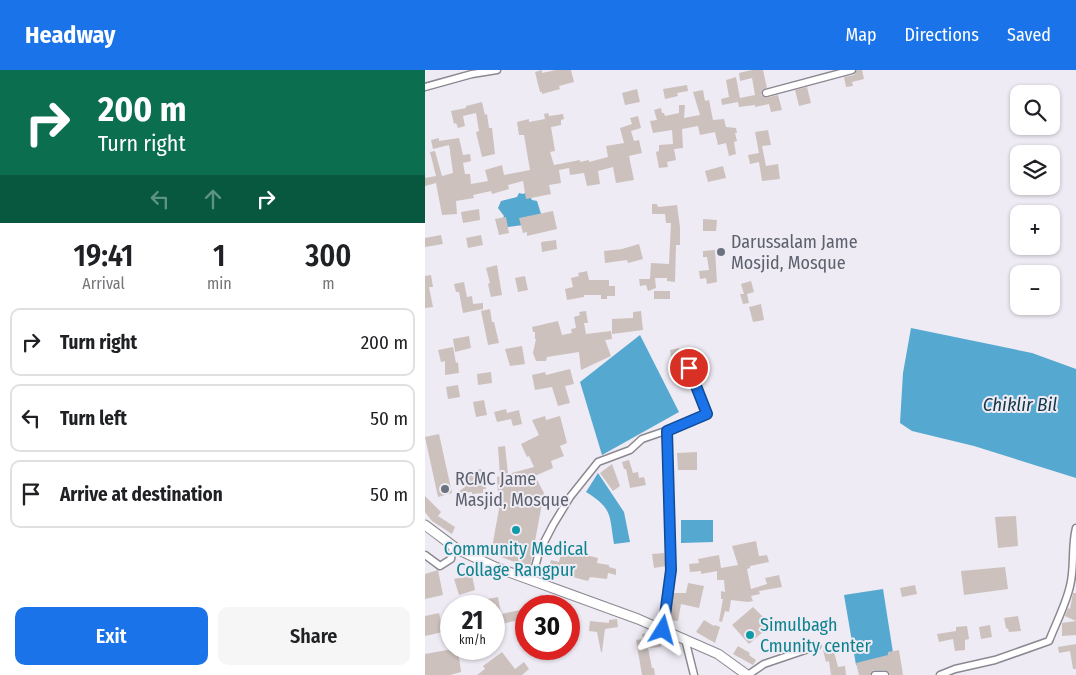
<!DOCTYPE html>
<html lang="en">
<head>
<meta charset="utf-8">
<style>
	body { margin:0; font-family:"Fira Sans Condensed",sans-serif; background:#f6f6f6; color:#202124; height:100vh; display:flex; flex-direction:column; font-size:19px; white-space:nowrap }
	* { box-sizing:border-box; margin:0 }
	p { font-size:16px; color:#757577 }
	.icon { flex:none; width:28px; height:28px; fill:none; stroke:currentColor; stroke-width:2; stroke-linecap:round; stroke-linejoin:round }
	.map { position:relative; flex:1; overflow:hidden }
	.drawer { display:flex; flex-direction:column; background:#fff; width:425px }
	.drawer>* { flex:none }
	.hud { background:#0b6e4f; color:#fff; overflow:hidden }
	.fabs { position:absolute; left:585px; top:15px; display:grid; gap:10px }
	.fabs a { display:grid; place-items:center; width:50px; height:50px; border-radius:10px; background:#fff; box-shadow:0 1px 4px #0004; font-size:25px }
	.speed { position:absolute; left:15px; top:525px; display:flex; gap:10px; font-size:25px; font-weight:700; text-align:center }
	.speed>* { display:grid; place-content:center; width:65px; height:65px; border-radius:50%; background:#fff; box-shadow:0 1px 4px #0004; line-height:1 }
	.speed small { font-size:12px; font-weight:400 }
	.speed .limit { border:8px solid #d22; background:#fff; color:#111 }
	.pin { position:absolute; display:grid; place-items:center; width:42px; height:42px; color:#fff; margin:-21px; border:2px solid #fff; border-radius:50%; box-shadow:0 1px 5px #0007 }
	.me { position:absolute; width:55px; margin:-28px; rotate:8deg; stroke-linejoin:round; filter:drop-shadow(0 0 4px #0008) }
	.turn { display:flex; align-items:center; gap:18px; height:105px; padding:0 15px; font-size:22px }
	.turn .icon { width:65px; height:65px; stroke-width:2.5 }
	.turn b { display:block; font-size:35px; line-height:42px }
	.lanes { display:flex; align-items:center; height:48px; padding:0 15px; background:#0003; justify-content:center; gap:25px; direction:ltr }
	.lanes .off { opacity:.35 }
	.eta { display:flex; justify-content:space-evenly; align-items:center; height:85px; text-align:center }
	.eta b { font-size:30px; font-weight:600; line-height:35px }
	.button { display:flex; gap:10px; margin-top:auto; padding:10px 15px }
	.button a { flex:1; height:58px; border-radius:10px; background:#1a73e8; color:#fff; font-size:20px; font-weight:600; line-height:58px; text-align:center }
	.button a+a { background:#f6f6f6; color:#202124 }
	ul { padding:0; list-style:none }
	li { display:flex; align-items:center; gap:15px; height:68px; margin:0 10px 8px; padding:0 5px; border:2px solid #e0e0e0; border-radius:10px }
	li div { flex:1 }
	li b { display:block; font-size:19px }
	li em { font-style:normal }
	header { display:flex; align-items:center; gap:30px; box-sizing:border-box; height:70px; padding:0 25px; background:#1a73e8; color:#fff }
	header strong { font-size:24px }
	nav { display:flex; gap:28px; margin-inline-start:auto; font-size:18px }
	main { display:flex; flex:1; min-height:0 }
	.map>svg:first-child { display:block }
	.water { fill:#55a8cf }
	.building { fill:#ccc1bd }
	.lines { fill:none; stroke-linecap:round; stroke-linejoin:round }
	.street-casing { stroke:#8c8891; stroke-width:9 }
	.secondary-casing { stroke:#8c8891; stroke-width:11 }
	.street { stroke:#fff; stroke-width:6 }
	.secondary { stroke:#fff; stroke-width:9 }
	.route-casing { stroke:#114b97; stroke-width:12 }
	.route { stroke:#1a73e8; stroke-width:9 }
	.worship-dot { fill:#6b7280; stroke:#efebf4; stroke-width:2 }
	.culture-dot { fill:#0f9aa8; stroke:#efebf4; stroke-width:2 }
	.labels { text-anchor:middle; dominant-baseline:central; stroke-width:4; stroke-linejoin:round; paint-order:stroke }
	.worship-label { font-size:18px; fill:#5b616d; stroke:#efebf4; text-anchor:start }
	.culture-label { font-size:18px; fill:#0d838f; stroke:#efebf4 }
	.water-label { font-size:19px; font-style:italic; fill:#133849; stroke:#efebf4 }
</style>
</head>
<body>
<header>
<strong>Headway</strong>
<nav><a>Map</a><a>Directions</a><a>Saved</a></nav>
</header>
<main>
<section class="drawer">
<div class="hud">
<div class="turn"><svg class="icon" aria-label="right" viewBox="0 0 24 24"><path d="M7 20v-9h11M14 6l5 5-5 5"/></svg><div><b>200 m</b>Turn right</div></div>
<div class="lanes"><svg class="icon off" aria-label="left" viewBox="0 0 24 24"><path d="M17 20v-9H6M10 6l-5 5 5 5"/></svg><svg class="icon off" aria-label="ahead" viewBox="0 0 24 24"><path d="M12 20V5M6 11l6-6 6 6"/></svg><svg class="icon" aria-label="right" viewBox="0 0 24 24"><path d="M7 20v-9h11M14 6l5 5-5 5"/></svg></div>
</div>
<div class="eta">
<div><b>19:41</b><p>Arrival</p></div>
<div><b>1</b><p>min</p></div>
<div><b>300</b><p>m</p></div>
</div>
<ul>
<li><svg class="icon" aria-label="right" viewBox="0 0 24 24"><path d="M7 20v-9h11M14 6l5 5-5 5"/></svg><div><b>Turn right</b></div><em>200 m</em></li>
<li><svg class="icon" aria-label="left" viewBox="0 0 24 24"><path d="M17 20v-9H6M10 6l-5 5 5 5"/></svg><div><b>Turn left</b></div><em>50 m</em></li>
<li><svg class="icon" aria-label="arrive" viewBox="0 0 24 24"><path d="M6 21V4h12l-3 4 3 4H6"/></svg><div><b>Arrive at destination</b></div><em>50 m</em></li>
</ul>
<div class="button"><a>Exit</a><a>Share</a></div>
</section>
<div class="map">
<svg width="651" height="605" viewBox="0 0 651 605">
	<rect width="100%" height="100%" fill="#efebf4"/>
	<!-- water -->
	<g class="water">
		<path d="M102,122l5,8 5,1 5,16 -19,8 -16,2 -4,-9 1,-2 -6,-8 3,-7 16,-4 2,-4 4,1z"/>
		<path d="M486,258l121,25 44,16v109l-102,-32 -62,-15 -12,-8 3,-50z"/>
		<path d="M215,265l39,77 -77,43 -22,-73z"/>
		<path d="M173,403l26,39 6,30 -16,2c-5,-30 -1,-35 -28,-52z"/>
		<path d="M256,450h32v22l-32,1z"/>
		<path d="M458,519l11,70 -38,6 -12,-70z"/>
	</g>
	<!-- building -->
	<g class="building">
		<path d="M117,0v3l14,-3h15l3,12 -15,4 1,3 -18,5v-2h-2l-5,-20z"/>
		<path d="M327,0h11l4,18 -5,2 -1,5 4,3 13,-3 4,15 -11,2 -2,-8 -14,3v-2l-16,2 -1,-5 -16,3 -1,-6 8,-2 -3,-17 10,-3 4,21 15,-3 -3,-17 -12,3 -1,-8z"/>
		<path d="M432,0h5l2,9 -12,3 1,4 -7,1 -2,-10 10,-2z"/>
		<path d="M262,15l1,6 -11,2 1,3 -13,3 -2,-10z"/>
		<path d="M382,17l4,16 -12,3 -4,-16z"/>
		<path d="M212,19l3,13 -15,3 -3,-12z"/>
		<path d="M278,20l2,11 4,-1 4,20 11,-1 2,8 10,1 1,5h-2l2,8 -3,1 2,12 -7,2 -3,-13 -8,2 -3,-13 -15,3 -2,-9 -16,3 1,19 -9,1 2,11 -9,2 1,5 -9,1 -3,-16 3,-1v-6l14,-1 -1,-14 -19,3 -3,-12 7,-1 -3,-10 7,-2 1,5h2l1,3 14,-3v-8h6l-1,13 16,-3 -7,-23z"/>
		<path d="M57,32l3,13 2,-1 2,14h3l3,26 -13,3 -6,-25 3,-1 -3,-18 -13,3 2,10 -7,2 -2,-5 -2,1 -3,-13 15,-3v-2z"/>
		<path d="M123,43l1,3 14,-2 1,5 -3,1v5l-10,2 4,24 -5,1 4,13 26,-5v2l9,-2v2l19,-5 -2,-11 18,-3 -4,-15 12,-4 -2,-6 8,-2 3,12 -10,3 3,10 5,-1 3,13 -13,3 5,24 -18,3 -3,-16 -15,4 2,13 -13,2 -3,-13 -14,2 -1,-7 -10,2 2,13 -12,2 2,9 -25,5 -3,-18 -15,4 1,4 -17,5 -1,-3 -18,4 1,3 -18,3 1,13 -15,1 -6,-32 -11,3v-8l11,-2 -6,-24 5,-1 7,25 11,-3 -3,-22 -1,-6 -16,4 -2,-9 8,-2v3l20,-3 4,17 7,-1 1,7 -8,2 2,11h5l1,10 17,-3 -3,-11 17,-5 2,10 26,-5 -6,-35h-5l-2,-13 12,-3v3l16,-3 -1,-5z"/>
		<path d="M343,60l3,15 -9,1 4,20 12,-2 2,15 -18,2 -3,-19 -9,2 -2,-9 11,-2 -4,-21z"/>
		<path d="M298,96l3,12 -18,4 -3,-11z"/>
		<path d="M227,134h5l1,3 19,-2 3,22v18h-4l-1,37 -8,-1v-3h-12l1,10 -8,3 -2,-6 -6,1 -1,-7h11l1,-16 18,1 2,-41h-5l-1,-9h-13z"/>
		<path d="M54,139l1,11 -17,3 -2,-11z"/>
		<path d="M128,141l4,18 -30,7v-4l-4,1 -4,-15z"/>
		<path d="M81,147l3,16 -10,2 -4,-16z"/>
		<path d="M278,149l14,1 -1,11h-13z"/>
		<path d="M16,165l2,9 -18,3v-9z"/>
		<path d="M56,165l2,10 -15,3 -2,-10z"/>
		<path d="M131,170l1,9 -15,3 -1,-10z"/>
		<path d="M214,174l4,15 -15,4 -1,-3 -22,3 -1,-12 18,-2z"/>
		<path d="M290,180l2,32 -10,2 -1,-6 -6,1 -1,-8 10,-1 -2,-13h-4v-6z"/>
		<path d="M72,195l5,30 -11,2 -3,-13 2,-1 -4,-15z"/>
		<path d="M162,201l2,9h20v6h6v10h-8v3h-6v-4h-17v2l-17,3 -2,-11 8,-2 -2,-9 8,-2 -1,-3z"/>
		<path d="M6,205l2,12h-4l4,20 -8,1v-32z"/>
		<path d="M100,206l3,14 -10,2 -3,-14z"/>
		<path d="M326,211l3,11 -7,2 2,9 -6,1 -3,-10h4l-3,-10z"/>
		<path d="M39,212l3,15 5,-1 1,8 10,-1v6l-20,4 -4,-21h-3l-2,-8z"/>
		<rect x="229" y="221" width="16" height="8"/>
		<path d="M336,234l3,16 -11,2 -4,-15z"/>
		<path d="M65,239l2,13h2l5,21 -11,2 -7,-34z"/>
		<path d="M161,241l2,12h-4l2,11 25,-3 1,8 -7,1 6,16 -30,14 -2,-18 -32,5 -1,4h-10l-3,-8 3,-14h-1v-7h-2l-1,-5 26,-6 4,14 10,-2 -1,-4 5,-1 -2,-11 6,-2 -1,-3z"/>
		<path d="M216,241l2,19 -31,4v-15l21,-1v-6z"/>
		<path d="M44,266l2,12 -16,4 -2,-13z"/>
		<path d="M97,276l3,18 -15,2 -5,-17z"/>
		<path d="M28,277l3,16 2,-1 1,11 -14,2v-14l-4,1 -3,-12z"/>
		<path d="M254,278l2,6 18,-5 2,6 -16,4 1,5 -5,1 -2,-10 -8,2 -1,-7z"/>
		<path d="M145,299l4,15 -9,2 5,17 -12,3 -6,-19 -17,3 -3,-15 13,-3 1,3z"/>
		<path d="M66,302l1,11 -14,2 -1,-11z"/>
		<path d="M33,315l2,12 -12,2 -2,-12z"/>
		<path d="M59,330l3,15 -11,2 -3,-15z"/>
		<path d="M81,339l1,4 12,-3 3,14 -9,2 -2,-7 -14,3 -3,-10z"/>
		<path d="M120,346l1,4 14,-4 7,27 -7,3 4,10 -13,5 2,7 -18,8 9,17 -14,75 -39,-15 8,-44 -2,-32 3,-1 -2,-29 7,-1 3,28 26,-7 -5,-11 -2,1 -6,-13 18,-9 -7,-15z"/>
		<path d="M14,364l13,59 -14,4 -13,-60z"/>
		<path d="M272,382v18h-19l-1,-17z"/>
		<path d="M204,390l4,13 5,-1 1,6 5,-1 2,8 -16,3 -4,-19h-2l-2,-7z"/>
		<path d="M187,394l8,22 -7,5 -13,-18z"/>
		<path d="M56,399l5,20h-3v4l-11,1v-2l-17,2 10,-7 -3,-13z"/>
		<path d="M0,426l16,16 -3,4 17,11 -3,7 -20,-13 -7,-9z"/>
		<path d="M591,446l2,30 -20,2 -3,-31z"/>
		<path d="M331,471l3,15 8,-1 2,7 -19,4v2l-3,1 4,20 16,-5 -2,-6 14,-3 3,12 -23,4 1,3 -9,2 2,5 -5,1 -17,-2 -2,12 -4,-1 -3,11 -3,-1 4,-22h-2v-8l4,1 -1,-12h-7v-9l-16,3v-3l-11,1 -1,-8 10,-1 -1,-4 21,-4 2,13 17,-3 -6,-19z"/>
		<path d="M137,479l36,9 -1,5 12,2v2l7,2v6l-8,-2 -1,6 -17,-2 -2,4 -27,-7 -2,3 -12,-4 4,-13 8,2z"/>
		<path d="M239,483l2,13 -12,2 -2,-14z"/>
		<path d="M580,497l3,22 -44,6 -3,-24z"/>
		<path d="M13,500l5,25 -18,4v-25z"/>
		<path d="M47,505l3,15 -16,5 -5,-16z"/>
		<path d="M263,513l16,3 -5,22 -18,-4 -3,17 -9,-1 4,-27h13z"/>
		<path d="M490,515l2,9 -15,3 -2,-9z"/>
		<path d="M648,523h3v28l-11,-5 3,-8 2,1z"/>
		<path d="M73,527l3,17 25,-5v9l-32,8v-20h-31l-1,-2z"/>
		<path d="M328,537l18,18 -22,19 -17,-19z"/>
		<path d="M14,543l4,19 -18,4v-20z"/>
		<path d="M593,546l3,15 -12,1 -1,-3 -2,-1 -2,-10z"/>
		<path d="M192,549l1,8 -13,2 -3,23h-1l-4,-20 -8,-1 1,-10 19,2v-3z"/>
		<path d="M279,550l10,6 1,-1 5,2 -5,16 -19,-11z"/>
		<path d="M651,551v14l-14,1v-13z"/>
		<path d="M565,555l2,12 -11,2 -2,-12z"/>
		<path d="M542,556l2,13 -4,1v10l-10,1 -2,-12 -14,3 -2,-8 19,-3v-4z"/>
		<path d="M229,563l8,3v5h-2l1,6 -13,1 4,20h2l1,7h-13l-6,-35 7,-1 -1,-5z"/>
		<path d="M651,574v25h-3l-3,-18 -11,2 -1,-6z"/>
		<path d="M313,576l12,7 -1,2 7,5 -3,5 -20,-11z"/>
		<path d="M408,578l5,19 7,-1 1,9h-15l-2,-14 -3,1 -3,-12z"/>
		<path d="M28,579h5l3,23 -11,3h-25v-21z"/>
		<path d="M474,580l4,25h-13l-1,-3 -4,-2h-12l-3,5h-11l-3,-12 32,-8v-3z"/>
		<path d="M77,582l13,17 9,-7 5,7 -7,6h-45l8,-6 -2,-3z"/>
	</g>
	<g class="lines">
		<defs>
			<g id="street">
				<path d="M0,17l47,-13 25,-4"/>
				<path d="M341,23l86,-23"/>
				<path d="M0,485l15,11 11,-7 2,-13"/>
				<path d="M107,509l7,-27 14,-27 17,-28 28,-35 32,-12 12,-11 32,-11 34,-15 -19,-45"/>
				<path d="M238,560l8,-60 -5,-139"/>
				<path d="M260,569l9,36"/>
				<path d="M323,605l16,-11 53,-18"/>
				<path d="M450,605h10"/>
				<path d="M515,605l15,-6 40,-9 54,-19c7,-18 17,-37 21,-55 5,-19 1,-39 6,-58"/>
			</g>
			<path id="secondary" d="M0,455l32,24 38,18 143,52 80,35 29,21"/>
		</defs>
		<!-- street casing -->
		<use href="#street" class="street-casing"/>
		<!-- secondary casing -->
		<use href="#secondary" class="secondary-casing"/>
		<!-- street -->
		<use href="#street" class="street"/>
		<!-- secondary -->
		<use href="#secondary" class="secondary"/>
	</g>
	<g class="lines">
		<defs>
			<path id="route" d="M238,560l8,-60 -4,-139 40,-17 -18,-46"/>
		</defs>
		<!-- route casing -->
		<use href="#route" class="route-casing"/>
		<!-- route -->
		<use href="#route" class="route"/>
	</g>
	<!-- markers -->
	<g class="worship-dot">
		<circle cx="296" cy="182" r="5"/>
		<circle cx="20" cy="419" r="5"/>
	</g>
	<g class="culture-dot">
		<circle cx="91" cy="460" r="5"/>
		<circle cx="325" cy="565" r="5"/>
	</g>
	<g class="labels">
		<!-- worship labels -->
		<g class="worship-label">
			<text x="306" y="172">Darussalam Jame<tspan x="306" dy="21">Mosjid, Mosque</tspan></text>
			<text x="30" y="409">RCMC Jame<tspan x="30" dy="21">Masjid, Mosque</tspan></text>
		</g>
		<!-- culture labels -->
		<g class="culture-label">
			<text x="91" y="479">Community Medical<tspan x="91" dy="21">Collage Rangpur</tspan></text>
			<text x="335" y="555" text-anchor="start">Simulbagh<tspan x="335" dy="21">Cmunity center</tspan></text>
		</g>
		<!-- water labels -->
		<g class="water-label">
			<text x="595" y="334">Chiklir Bil</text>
		</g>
	</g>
</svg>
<div class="fabs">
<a><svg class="icon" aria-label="search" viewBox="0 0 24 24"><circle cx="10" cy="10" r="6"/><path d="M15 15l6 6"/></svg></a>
<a><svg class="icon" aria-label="layers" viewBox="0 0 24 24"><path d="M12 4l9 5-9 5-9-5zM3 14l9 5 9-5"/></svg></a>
<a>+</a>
<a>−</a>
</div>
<div class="speed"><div>21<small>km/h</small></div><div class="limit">30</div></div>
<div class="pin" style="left:264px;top:298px;background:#d93025"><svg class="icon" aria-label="arrive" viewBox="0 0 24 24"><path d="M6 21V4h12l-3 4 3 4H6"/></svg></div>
<svg class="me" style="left:238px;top:560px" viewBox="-20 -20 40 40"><path d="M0-17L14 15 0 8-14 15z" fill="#1a73e8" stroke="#fff" stroke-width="4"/></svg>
</div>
</main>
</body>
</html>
